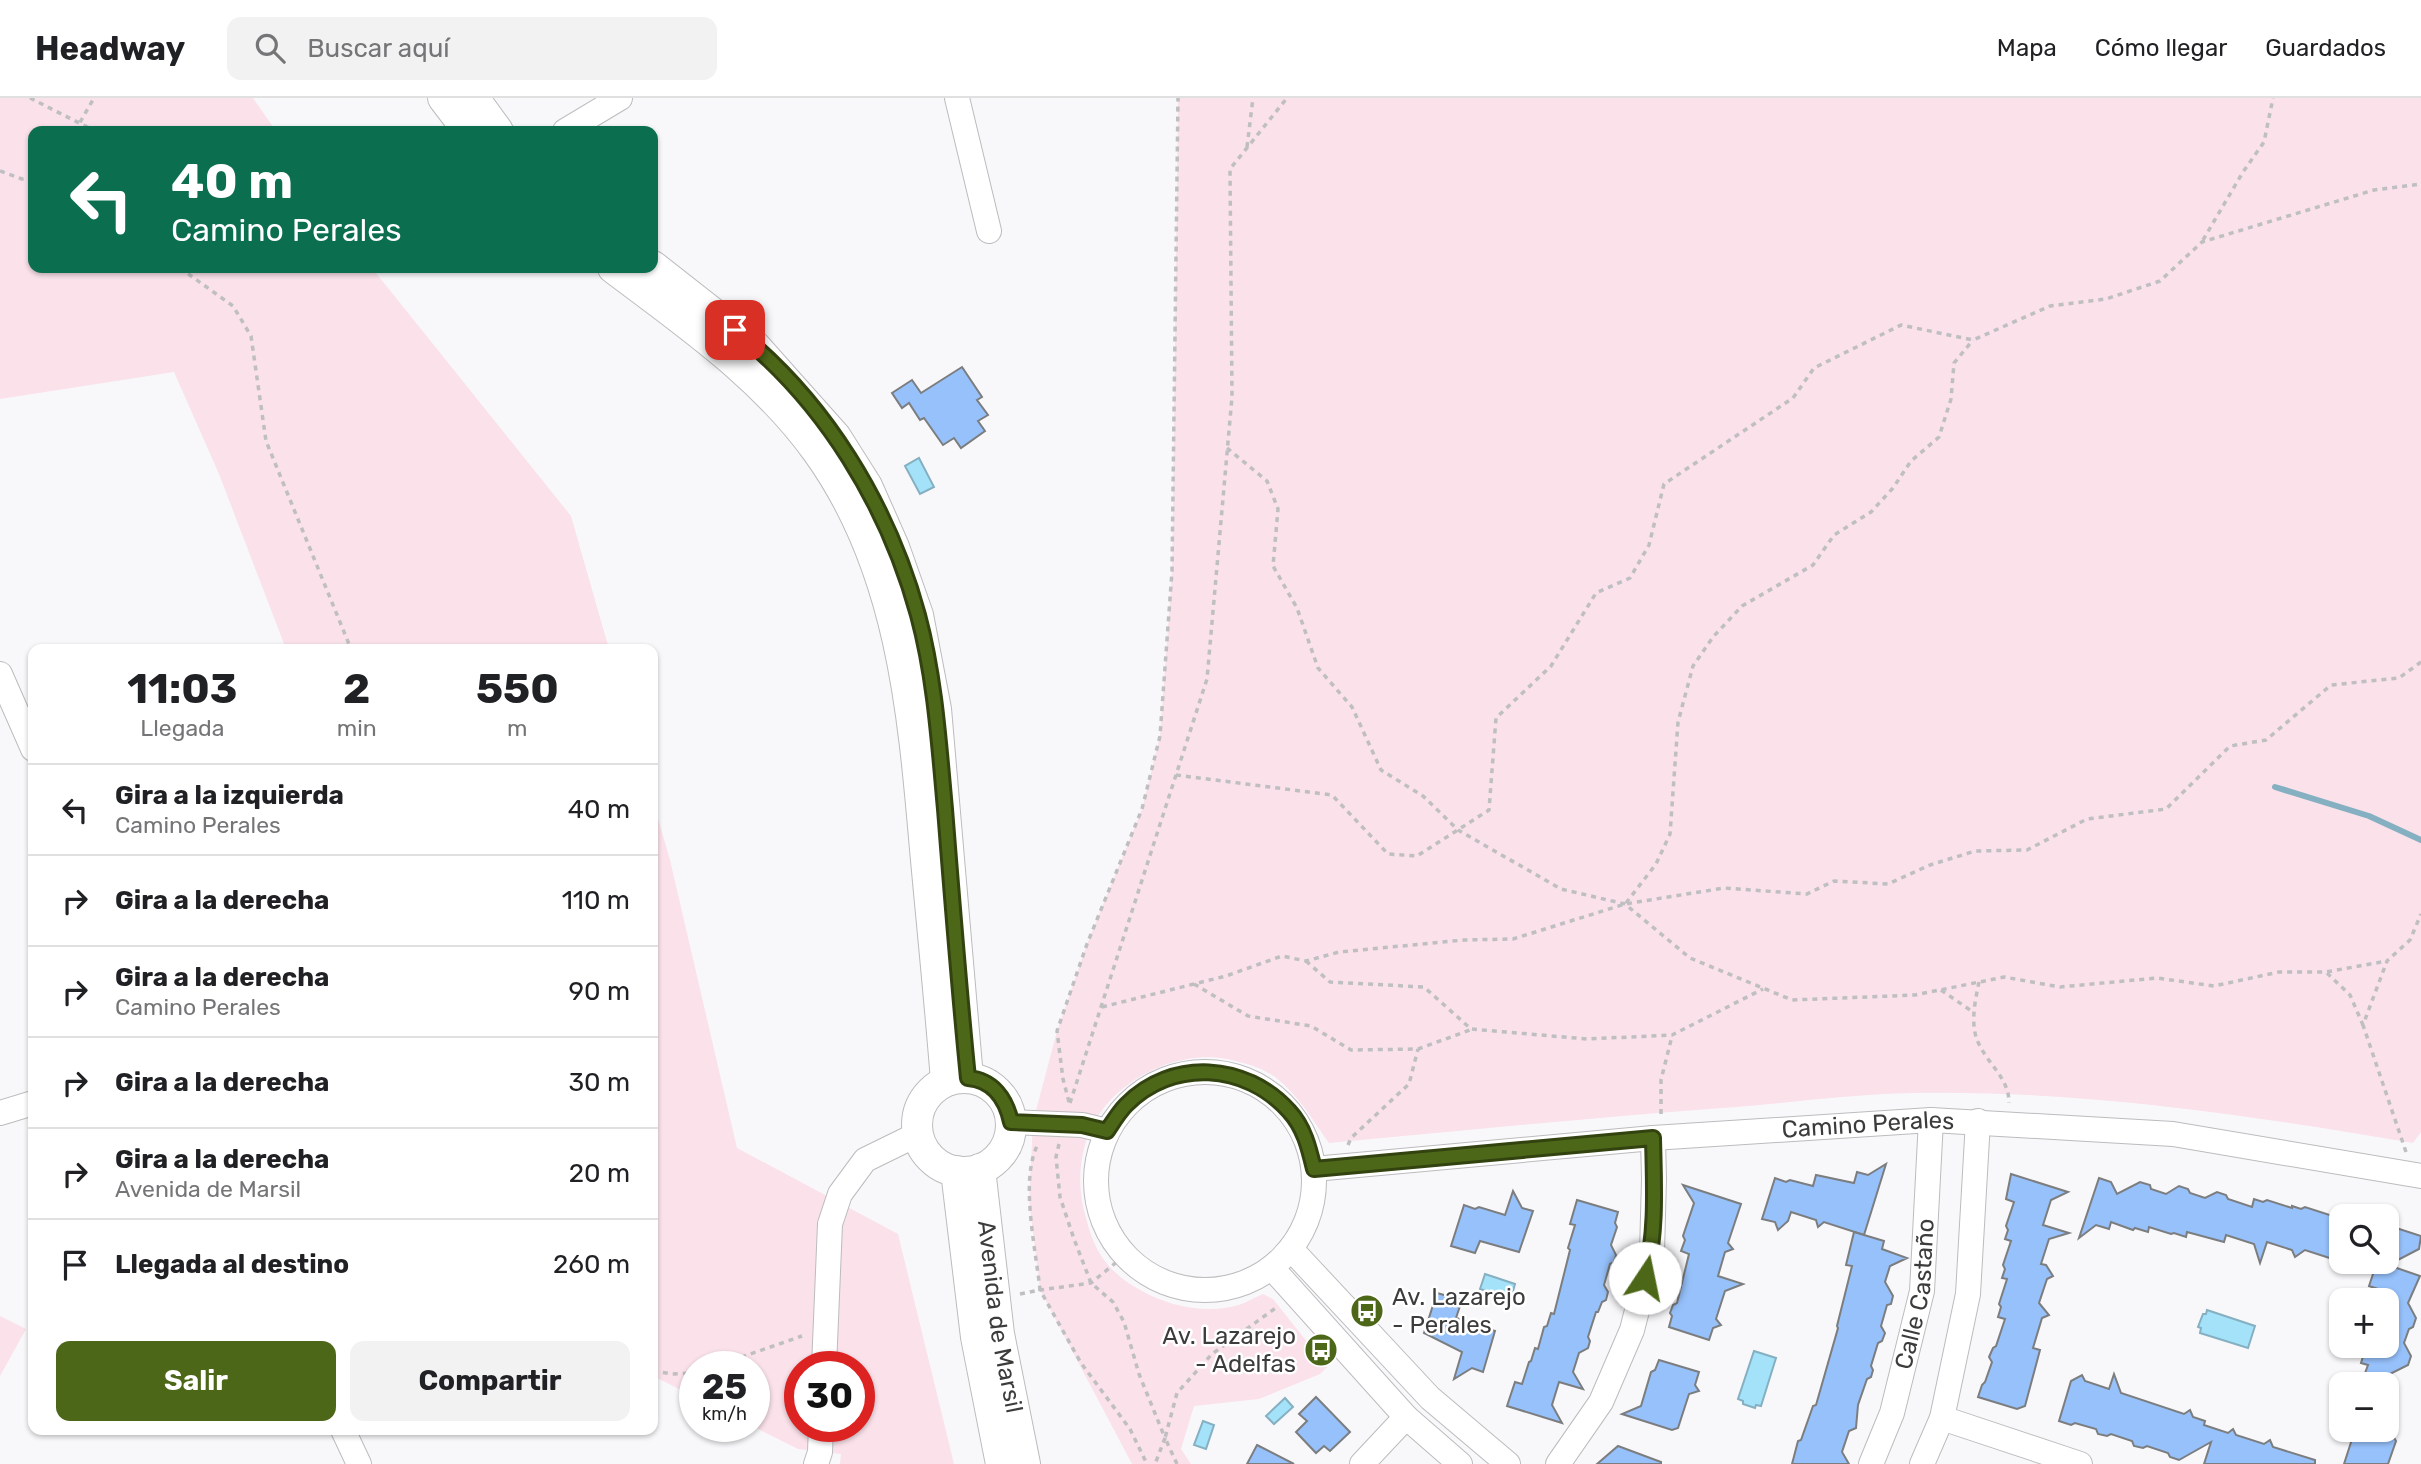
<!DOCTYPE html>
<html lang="es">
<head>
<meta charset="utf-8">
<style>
	body { margin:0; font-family:Rubik,sans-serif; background:#f2f2f2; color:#202124; height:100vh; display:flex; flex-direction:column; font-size:26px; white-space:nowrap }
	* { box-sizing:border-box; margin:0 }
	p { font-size:23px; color:#757577 }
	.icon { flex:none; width:38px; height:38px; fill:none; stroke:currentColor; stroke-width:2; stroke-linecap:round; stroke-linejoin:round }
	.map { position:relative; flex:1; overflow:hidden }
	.panel { position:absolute; left:28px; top:546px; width:630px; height:791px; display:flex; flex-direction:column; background:#fff; border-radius:14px; box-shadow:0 2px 5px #0004 }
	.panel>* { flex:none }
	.top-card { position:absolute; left:28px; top:28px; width:630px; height:147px; border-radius:14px; box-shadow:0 2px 5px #0004; background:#0b6e4f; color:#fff; overflow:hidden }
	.controls { position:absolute; left:2329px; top:1106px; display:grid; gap:14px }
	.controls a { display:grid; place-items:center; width:70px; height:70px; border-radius:14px; background:#fff; box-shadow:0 2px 5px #0004; font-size:35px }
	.speed { position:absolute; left:679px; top:1253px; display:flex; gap:14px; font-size:35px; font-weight:700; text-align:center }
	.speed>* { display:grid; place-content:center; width:91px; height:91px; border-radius:50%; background:#fff; box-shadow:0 2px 5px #0004; line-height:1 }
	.speed small { font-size:18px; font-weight:400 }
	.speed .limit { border:10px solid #d22; background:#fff; color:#111 }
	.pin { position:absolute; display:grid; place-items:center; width:60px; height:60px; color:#fff; margin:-30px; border-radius:14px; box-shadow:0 4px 10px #0006 }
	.me { position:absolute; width:77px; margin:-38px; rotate:11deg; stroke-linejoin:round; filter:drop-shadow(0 0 5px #0008) }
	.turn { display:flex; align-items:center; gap:24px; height:147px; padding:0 28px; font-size:32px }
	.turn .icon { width:91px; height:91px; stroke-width:2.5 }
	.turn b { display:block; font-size:49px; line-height:60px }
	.eta { display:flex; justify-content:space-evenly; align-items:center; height:119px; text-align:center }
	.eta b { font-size:42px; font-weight:700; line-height:49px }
	.action { display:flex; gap:14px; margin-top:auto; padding:14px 28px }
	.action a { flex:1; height:80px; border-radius:14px; background:#4d6719; color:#fff; font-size:28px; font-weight:700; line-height:80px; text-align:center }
	.action a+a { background:#f2f2f2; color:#202124 }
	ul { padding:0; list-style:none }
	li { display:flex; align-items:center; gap:21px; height:91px; padding:0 28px; border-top:2px solid #e0e0e0 }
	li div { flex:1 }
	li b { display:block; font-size:26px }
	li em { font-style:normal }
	header { display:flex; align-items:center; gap:42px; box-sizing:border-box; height:98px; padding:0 35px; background:#fff; border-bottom:2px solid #e0e0e0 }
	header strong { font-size:33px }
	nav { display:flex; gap:38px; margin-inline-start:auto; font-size:24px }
	.search { width:490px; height:63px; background:#f2f2f2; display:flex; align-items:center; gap:18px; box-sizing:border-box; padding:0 24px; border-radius:14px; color:#757577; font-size:26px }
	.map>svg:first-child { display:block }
	.green { fill:#fae1ea; fill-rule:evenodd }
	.water { fill:#a4e2fa; stroke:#85b0c1; stroke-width:2 }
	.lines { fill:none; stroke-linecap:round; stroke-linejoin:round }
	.stream { stroke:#85b0c1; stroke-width:6 }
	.building { fill:#96c1fb; stroke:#7b7d7f; stroke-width:2 }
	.minor-casing { stroke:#bcbcbf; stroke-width:26 }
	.tertiary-casing { stroke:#bcbcbf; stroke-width:32 }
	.path { stroke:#bfbfc1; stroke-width:3.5; stroke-dasharray:5 5; stroke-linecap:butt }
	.minor { stroke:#fff; stroke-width:24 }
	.tertiary { stroke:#fff; stroke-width:30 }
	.route-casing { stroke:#324310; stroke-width:18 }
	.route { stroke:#4d6719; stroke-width:12 }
	.labels { text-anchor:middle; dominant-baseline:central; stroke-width:5; stroke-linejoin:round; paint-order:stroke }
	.street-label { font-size:24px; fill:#3c3c3d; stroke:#fff }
	.poi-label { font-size:24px; fill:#3c3c3d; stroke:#fff; text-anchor:start }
</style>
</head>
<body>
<header>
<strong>Headway</strong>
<div class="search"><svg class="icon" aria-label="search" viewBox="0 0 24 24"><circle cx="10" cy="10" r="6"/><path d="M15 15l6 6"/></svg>Buscar aquí</div>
<nav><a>Mapa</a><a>Cómo llegar</a><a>Guardados</a></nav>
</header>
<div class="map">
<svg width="2421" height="1366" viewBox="0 0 2421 1366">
	<rect width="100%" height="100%" fill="#f8f8fb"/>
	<!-- green -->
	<g class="green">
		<path d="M0,0h253l23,33h-243v137h339l199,248 38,133h-323l-67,-175 -45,-102 -174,27z"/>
		<path d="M1178,0h1243v1034l-8,11c-165,-28 -332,-53 -500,-50 -55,1 -110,8 -164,13 -140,10 -280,24 -420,37 -16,-22 -28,-44 -49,-62 -15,-13 -35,-18 -53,-22 -57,-11 -127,29 -142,86 -7,24 -6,50 1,73 9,36 23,55 56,73 28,16 66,23 97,14 8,-3 17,-8 24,-11l10,5 54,68 -7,7 -61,25 -65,7 -13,43 10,15h-59l-92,-174 -11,-90 4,-78 24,-91 30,-87 55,-135 18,-73 12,-165z"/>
		<path d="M653,703l17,59 67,288 161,86 56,230h-114l1,-10 -43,-5 -46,-23h2v-59h-59v30l-42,-21zM800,1269h59v59h-59z"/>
		<path d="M0,1218l26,13 -26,47z"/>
	</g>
	<!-- water -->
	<g class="water">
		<path d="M919,360l15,29 -14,7 -15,-28z"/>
		<path d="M1485,1176l30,10 -4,15 -31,-10z"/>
		<path d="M2207,1212l48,16 -7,22 -48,-15 1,-5 -3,-1 5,-13h3z"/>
		<path d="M1754,1253l22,7 -15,48 -5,-1 -1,3 -12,-4v-3l-5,-2z"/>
		<path d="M1285,1300l8,9 -19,17 -8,-8z"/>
		<path d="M1203,1323l11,4 -8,24 -12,-4z"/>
	</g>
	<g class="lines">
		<!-- stream -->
		<path class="stream" d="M2275,689l94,29 52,24"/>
	</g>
	<!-- building -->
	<g class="building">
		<path d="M962,269l20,30 -5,3 11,15 -10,6 7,10 -24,17 -7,-10 -11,7 -19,-27 -4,2 -11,-17 -7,5 -10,-15 20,-13 9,13z"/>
		<path d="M1886,1066l-22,71 -40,-13 -6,5 -2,-7 -25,-8 -3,9 -10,9 -3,-8 -13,-3 13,-41 11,4 4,-2 23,6 3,-11 38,8 3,-11 11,3z"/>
		<path d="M2011,1076l57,18 -17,8 -8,25 26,8 -20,6 -8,25 5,1 7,11 -6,3 -8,24 10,12 -7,3 -9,30 7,2 -15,56 -8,3 -39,-12 4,-12 3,-3 7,-20 -3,-5 4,-9 3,-2 9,-27 -7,-2 3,-10 -2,-3 8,-25 -5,-1 3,-9 -2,-4 8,-24 -6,-2 3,-9 -2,-4 8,-24 -8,-3z"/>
		<path d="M2099,1080l12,4 6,12 23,-12 10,3 1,4 15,5 13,-8 9,3 2,4 15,5 12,-6 9,3 2,4 24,8 2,-8 9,3 4,-2 25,8v-2l9,3 4,-2 37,12v43l-37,-12 -10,7 -3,-7 -25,-8 -7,21 -6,-19 -28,-9 -2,7 -37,-10 -1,5 -12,-4 -3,1 -22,-7 -1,5 -13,-4 -2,2 -22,-8 -2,7 -13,-4 -17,13z"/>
		<path d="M1683,1087l58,19 -13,39 5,6 -8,3 -7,24 25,8 -18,7 -9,28 5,6 -8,3 -4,12 -40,-13 3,-11 -2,-3 3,-8 4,-2 12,-49 -8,-3 4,-11 -2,-4 11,-33z"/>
		<path d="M1513,1093l9,17 11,3 -14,41 -39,-11 -5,12 -24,-7 13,-41 11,4 4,-2 26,8z"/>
		<path d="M1577,1102l41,12 -3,11 2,4 -6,18 5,10 -2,7 -4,2 -6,21 4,7 -2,8 -4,2 -4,10h-2l-8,25 2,4 -2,7 -9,5 -6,19 10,17 -24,-7 -7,23 10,18 -55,-17 8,-24 7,2 7,-22 2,-1 4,-13 3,1 6,-22 3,-1 4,-13 3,1 16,-64 -2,-2 7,-23 -5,-1z"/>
		<path d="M2387,1127l34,11 -2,13 -31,16 32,11 -12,27 8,15 -3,9 -4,2 -5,14 7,13 -3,9 -38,19h-9l7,-19 -7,-2 5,-17h21v-54l-18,-6 8,-24 10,3z"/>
		<path d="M1854,1134l30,9 -2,8 25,9 -17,8 -5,16 8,14 -2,8 -4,1 -6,21 4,7 -3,8 -4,2 -7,23 2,4 -2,7 -4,2 -9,26 -2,23 -7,3 -7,21 7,12h-57l6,-23 3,-1 12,-34 3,-1 22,-77 -1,-2 15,-60 -6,-1z"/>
		<path d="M1437,1195l25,7 -6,18 25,7 1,2 13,4 -12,41 -11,-4 -18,11 8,-27 -38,-19z"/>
		<path d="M1659,1262l40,12 -4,13 4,6 -10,3 -11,34 -6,2 -50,-16 19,-8 10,-34 4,-2z"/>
		<path d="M2114,1276l7,19 63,21 6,-4 3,7 12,4 -1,4 24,8 5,-4 3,6 28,9 6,-4 3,7 42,13v4h-111l7,-22 -32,18 -9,-3 -2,-4 -21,-7 -4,2 -9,-2 -2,-5 -21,-7 -4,2 -9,-2 -2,-5 -21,-6 -4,2 -12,-4 12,-40 11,-6 3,6 24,8z"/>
		<path d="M1316,1299l34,35 -20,19 -6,-5 -8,7 -20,-21 11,-11 -8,-7z"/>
		<path d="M2355,1332h35l6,11 -8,23h-44z"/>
		<path d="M1257,1347l37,19h-47z"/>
		<path d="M1618,1348l43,16v2h-64z"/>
	</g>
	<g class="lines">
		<defs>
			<g id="minor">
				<path d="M957,0l32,133"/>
				<path d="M565,33l55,-33"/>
				<path d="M0,576l33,75"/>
				<circle cx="1205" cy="1083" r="109"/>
				<path d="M0,1015l33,-10"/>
				<path d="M1011,1024l71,3 25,6"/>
				<path id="s1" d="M1314,1071l339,-31 278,-18 242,14 248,42"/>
				<path d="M1291,1151l139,149 78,66"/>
				<path d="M1272,1170l134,149 54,47"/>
				<path d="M824,1269l6,-143 10,-30 25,-34 53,-26"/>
				<path d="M1942,1320l138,46"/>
				<path d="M343,1332l16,34"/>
				<path d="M816,1366l4,-12 1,-26"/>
				<path d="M1362,1366l44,-47"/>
				<path d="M1558,1366l43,-62 31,-72 20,-78 2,-73 -1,-41"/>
				<path id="s2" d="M1871,1366l21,-51 30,-122 9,-171"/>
				<path d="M1922,1366l20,-46 26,-124 10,-173"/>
			</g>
			<g id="tertiary">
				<path d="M443,0l25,33"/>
				<path d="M474,0l24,33"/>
				<path d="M653,168l102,80 81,91 31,49 27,61 24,68 18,94 32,369"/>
				<path d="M613,170c74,56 149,107 204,183 84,116 96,260 108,398 7,77 15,155 21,232"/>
				<circle cx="964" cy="1027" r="47"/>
				<path id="s3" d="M980,1071l19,165 26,130"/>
				<path d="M956,1073l20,166 25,127"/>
			</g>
		</defs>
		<!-- minor casing -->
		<use href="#minor" class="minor-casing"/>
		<!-- tertiary casing -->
		<use href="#tertiary" class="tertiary-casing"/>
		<!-- path -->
		<g class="path">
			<path d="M30,0l65,33"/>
			<path d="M75,33l19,-33"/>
			<path d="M1247,49l6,-49"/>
			<path d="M0,73l22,8h11"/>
			<path d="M2203,142l40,-68 21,-30 9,-44"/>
			<path d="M180,170l53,38 18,30 15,105 85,208"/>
			<path d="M1227,350l40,33 11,28 -5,57 24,42 21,60 34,39 29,63 42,26 35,34 103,59 64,15 65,54 102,42 123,-5 89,-18 56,10 97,-9 57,8 65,-14h47l61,-11"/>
			<path d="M1176,677l156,20 56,59 29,2 72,-46 7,-92 55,-52 45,-73 34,-15 19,-33 15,-61 129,-86 21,-30 87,-43 72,15 77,-34 56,-7 54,-18 42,-39 172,-52 47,-6"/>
			<path d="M1626,805l30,-39 14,-30 8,-112 15,-56 20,-29 29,-31 71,-41 21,-30 37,-23 22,-24 18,-27 28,-24 12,-38 3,-36 19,-23"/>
			<path d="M1306,863l24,21 94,5 47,42 116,10 85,-4 91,-46"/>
			<path d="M2327,875l23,22 13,30"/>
			<path d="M1979,884c-4,20 -10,45 1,64 10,20 29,33 29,57"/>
			<path d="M1194,886l54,32 63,10 40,24 67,-1 52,-19"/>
			<path d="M1941,892l32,22"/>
			<path d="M1102,909l124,-31 56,-20 24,5 33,-9 125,-12 49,-1 112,-35 99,-16 83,6 27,-13 54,3 42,-19 45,-14 52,-1 60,-31 79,-10 64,-63 36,-6 65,-55 68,-7 22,-16"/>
			<path d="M994,973l16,17 8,12"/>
			<path d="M1069,1004l-6,-23 -6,-48 30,-87 55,-135 18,-73 12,-165 6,-473"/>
			<path d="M1070,1005l137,-424 25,-282 -2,-228 57,-71"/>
			<path d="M908,1016l12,-28"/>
			<path d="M1661,1016v-34l11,-44"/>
			<path d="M1059,1046l-3,13 4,40 14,42 17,44 22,19 11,20 15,52 26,64 -10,26"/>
			<path d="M1348,1047l3,-7 58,-54 9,-35"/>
			<path d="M2406,1054l-43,-127 24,-64 23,-21 11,-26"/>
			<path d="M915,1060l16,13"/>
			<path d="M1004,1072l12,-17 3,-10"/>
			<path d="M1124,1158l-33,27 -51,7 41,73 49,66 17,35"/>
			<path d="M1020,1196l20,-4c-4,-40 -20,-108 -3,-144"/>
			<path d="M713,1269l89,-31"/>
			<path d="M653,1273l19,3 23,-1"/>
			<path d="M1177,1366l-12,-26 12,-45 35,-39 65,-47"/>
		</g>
		<!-- minor -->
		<use href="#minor" class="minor"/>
		<!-- tertiary -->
		<use href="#tertiary" class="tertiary"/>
	</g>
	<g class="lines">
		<defs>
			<path id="route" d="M735,232c90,71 153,175 183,285 17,63 21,129 27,194 7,89 14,179 23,269 25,2 38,21 43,44l71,3 25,6c6,-9 12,-19 19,-26 46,-47 120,-42 163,6 15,16 20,37 25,58l339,-31c1,47 4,95 -8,140"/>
		</defs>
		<!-- route casing -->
		<use href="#route" class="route-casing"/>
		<!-- route -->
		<use href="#route" class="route"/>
	</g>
	<!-- icons -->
	<defs>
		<symbol id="bus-disc" viewBox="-11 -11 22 22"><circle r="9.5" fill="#4d6719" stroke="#fff"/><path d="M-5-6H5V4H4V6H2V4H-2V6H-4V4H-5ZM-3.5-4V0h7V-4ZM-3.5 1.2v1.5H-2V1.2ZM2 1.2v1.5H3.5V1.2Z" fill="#fff"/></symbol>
	</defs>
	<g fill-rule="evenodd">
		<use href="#bus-disc" x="1348" y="1194" width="38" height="38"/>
		<use href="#bus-disc" x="1302" y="1233" width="38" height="38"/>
	</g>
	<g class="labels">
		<!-- street labels -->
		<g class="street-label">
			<text stroke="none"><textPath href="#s1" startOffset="556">Camino Perales</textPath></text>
			<text stroke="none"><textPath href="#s2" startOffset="177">Calle Castaño</textPath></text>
			<text stroke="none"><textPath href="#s3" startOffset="149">Avenida de Marsil</textPath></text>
		</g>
		<!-- poi labels -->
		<g class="poi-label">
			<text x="1392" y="1199">Av. Lazarejo<tspan x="1392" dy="28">- Perales</tspan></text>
			<text x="1296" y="1238" text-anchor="end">Av. Lazarejo<tspan x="1296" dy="28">- Adelfas</tspan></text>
		</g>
	</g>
</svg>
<div class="controls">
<a><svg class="icon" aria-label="search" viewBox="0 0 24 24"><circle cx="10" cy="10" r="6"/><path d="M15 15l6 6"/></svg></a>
<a>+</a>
<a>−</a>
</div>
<div class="speed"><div>25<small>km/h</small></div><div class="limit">30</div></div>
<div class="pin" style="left:735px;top:232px;background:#d93025"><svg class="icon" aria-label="arrive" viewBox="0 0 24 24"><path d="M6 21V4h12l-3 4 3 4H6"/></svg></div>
<svg class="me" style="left:1645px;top:1180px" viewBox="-20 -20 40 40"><circle r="19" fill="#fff"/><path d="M0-13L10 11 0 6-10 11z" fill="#4d6719"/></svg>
<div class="top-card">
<div class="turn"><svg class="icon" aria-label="left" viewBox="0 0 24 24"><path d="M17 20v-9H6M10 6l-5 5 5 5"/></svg><div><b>40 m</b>Camino Perales</div></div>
</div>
<section class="panel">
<div class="eta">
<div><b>11:03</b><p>Llegada</p></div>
<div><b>2</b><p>min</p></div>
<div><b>550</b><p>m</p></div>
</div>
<ul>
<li><svg class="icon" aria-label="left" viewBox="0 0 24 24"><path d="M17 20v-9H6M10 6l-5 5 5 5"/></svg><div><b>Gira a la izquierda</b><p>Camino Perales</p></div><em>40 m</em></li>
<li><svg class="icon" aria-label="right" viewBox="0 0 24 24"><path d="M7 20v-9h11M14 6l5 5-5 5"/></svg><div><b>Gira a la derecha</b></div><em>110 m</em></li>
<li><svg class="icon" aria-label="right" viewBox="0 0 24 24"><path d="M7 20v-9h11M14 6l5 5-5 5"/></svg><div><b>Gira a la derecha</b><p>Camino Perales</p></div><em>90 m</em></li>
<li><svg class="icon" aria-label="right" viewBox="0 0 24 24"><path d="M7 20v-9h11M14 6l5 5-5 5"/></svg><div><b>Gira a la derecha</b></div><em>30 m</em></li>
<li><svg class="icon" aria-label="right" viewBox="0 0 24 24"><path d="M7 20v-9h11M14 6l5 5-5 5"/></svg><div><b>Gira a la derecha</b><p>Avenida de Marsil</p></div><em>20 m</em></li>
<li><svg class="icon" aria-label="arrive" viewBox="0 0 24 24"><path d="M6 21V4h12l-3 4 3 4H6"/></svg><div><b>Llegada al destino</b></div><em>260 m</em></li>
</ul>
<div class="action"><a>Salir</a><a>Compartir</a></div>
</section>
</div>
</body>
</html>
